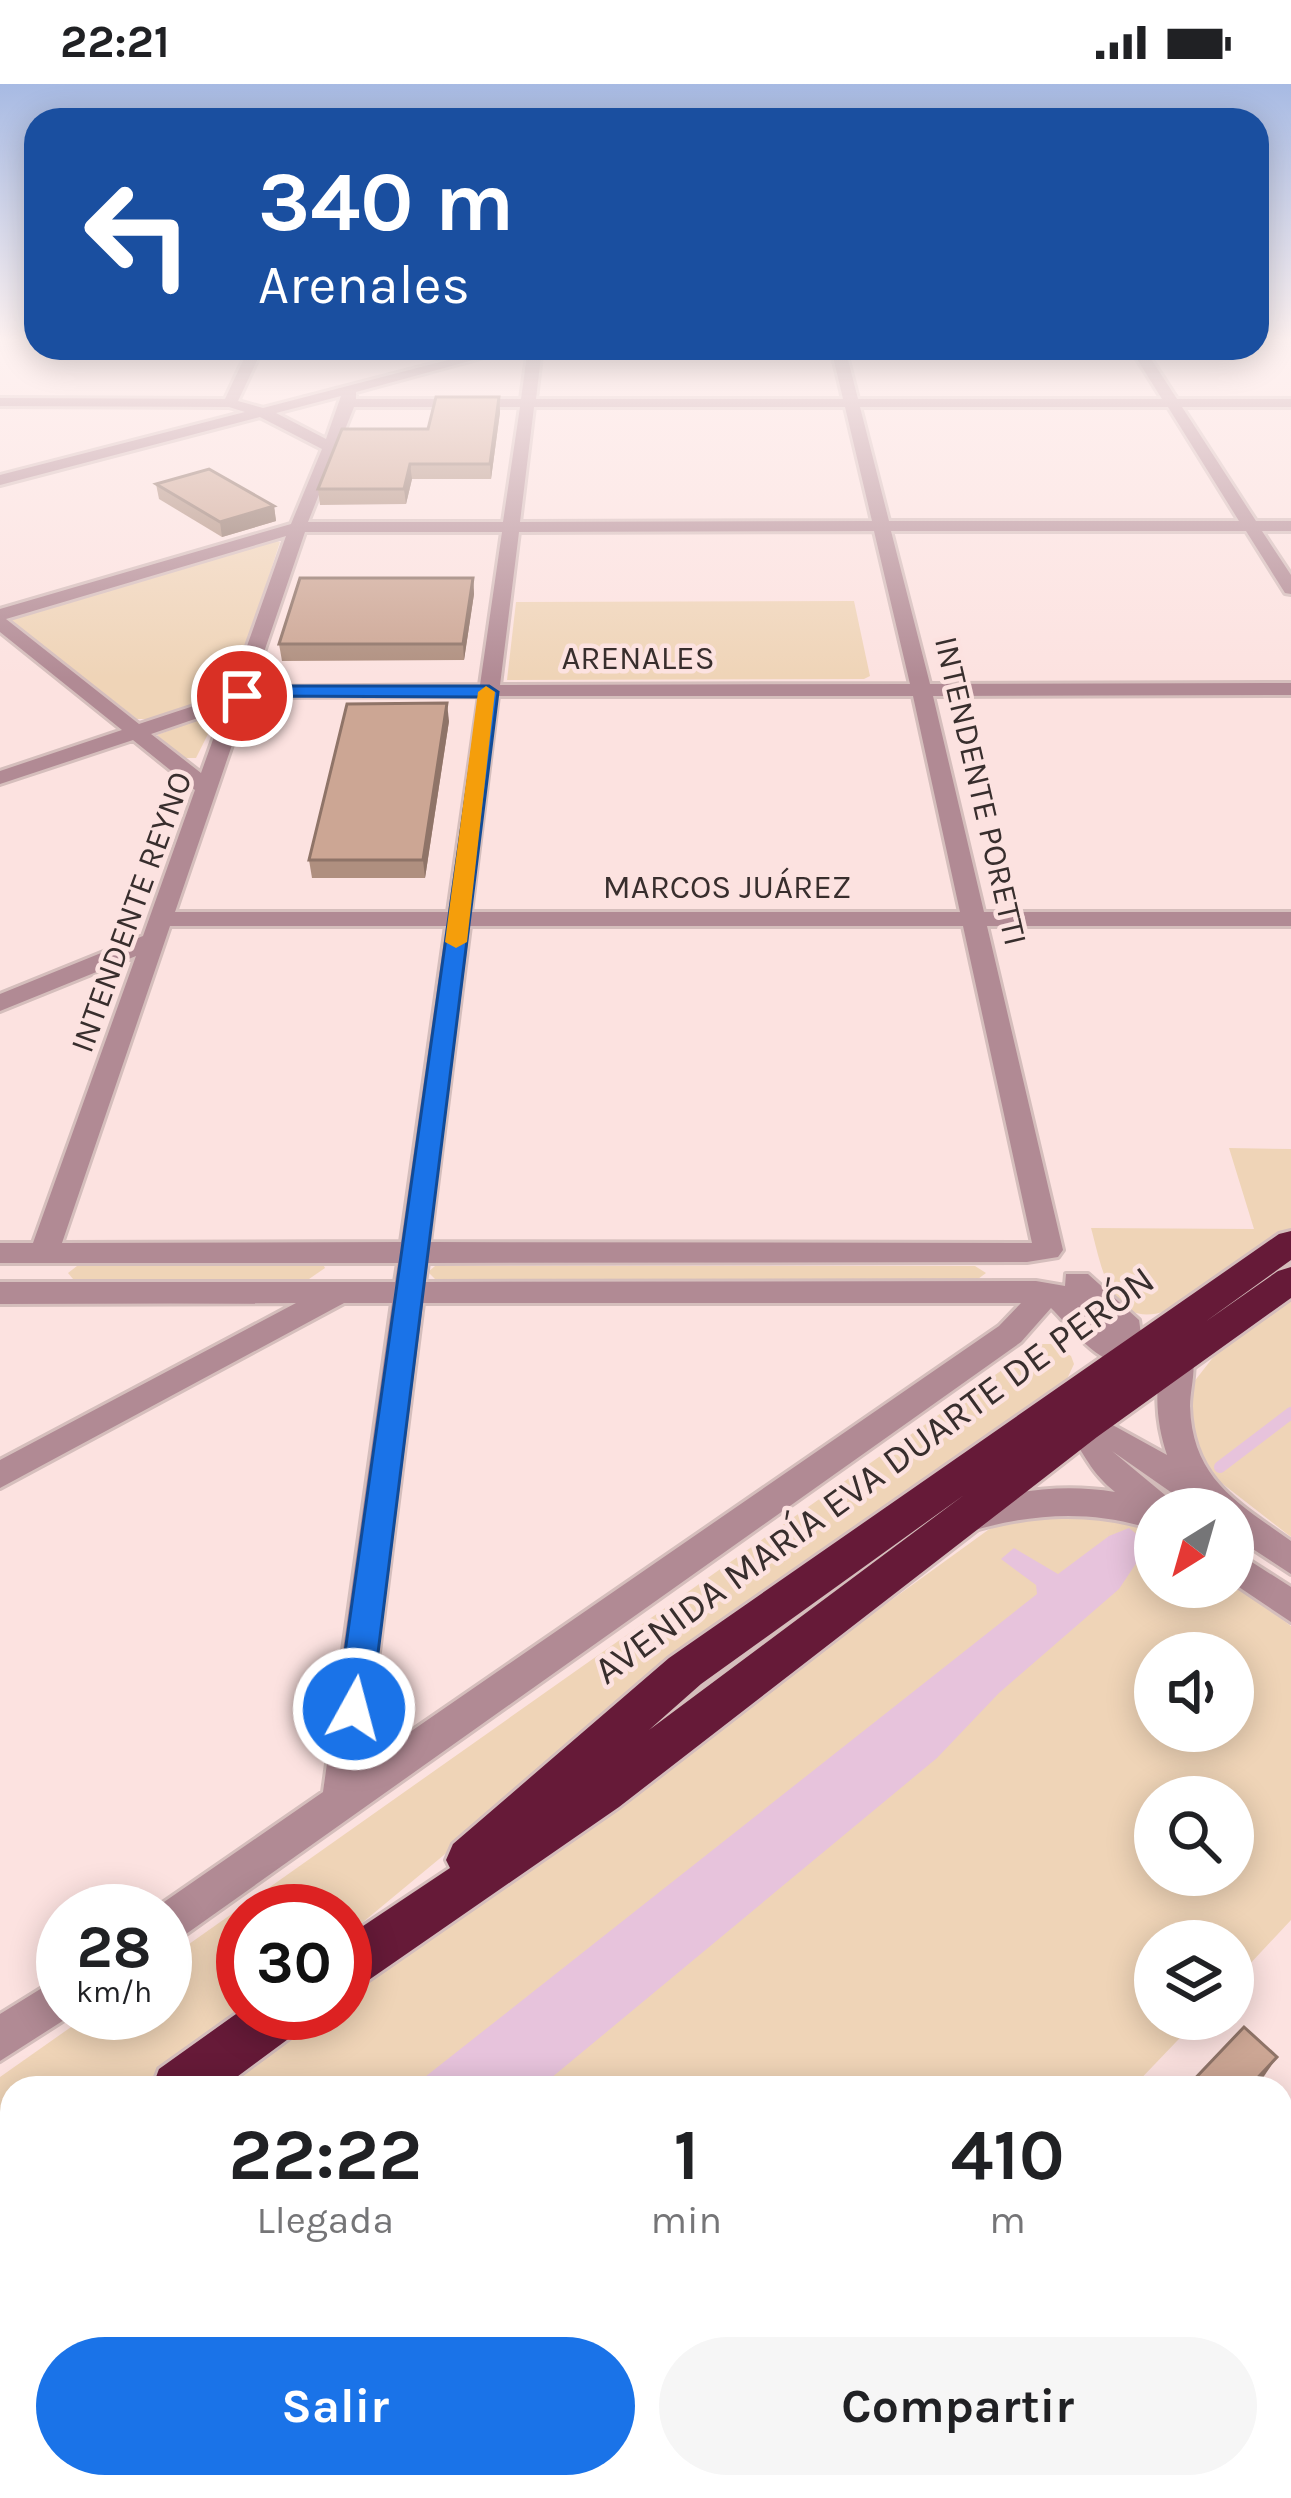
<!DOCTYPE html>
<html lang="es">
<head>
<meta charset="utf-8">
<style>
	body { margin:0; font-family:Karla,sans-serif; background:#f6f6f6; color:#202124; height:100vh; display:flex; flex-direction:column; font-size:45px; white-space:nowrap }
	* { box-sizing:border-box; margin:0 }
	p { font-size:39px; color:#757577 }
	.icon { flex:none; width:66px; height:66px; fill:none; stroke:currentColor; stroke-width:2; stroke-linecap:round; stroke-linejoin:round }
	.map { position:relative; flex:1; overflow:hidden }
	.panel { position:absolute; left:0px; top:1992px; width:1293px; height:423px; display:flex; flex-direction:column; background:#fff; border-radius:36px 36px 0 0; box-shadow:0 6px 30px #0003 }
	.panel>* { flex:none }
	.guide { position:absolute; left:24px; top:24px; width:1245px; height:252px; border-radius:36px; box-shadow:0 6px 30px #0003; background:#1a4fa0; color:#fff; overflow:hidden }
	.needle { width:78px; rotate:217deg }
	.tools { position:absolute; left:1134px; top:1404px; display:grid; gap:24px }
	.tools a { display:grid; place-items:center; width:120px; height:120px; border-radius:50%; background:#fff; box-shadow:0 6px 30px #0003; font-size:60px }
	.speed { position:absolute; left:36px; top:1800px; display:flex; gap:24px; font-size:60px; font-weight:700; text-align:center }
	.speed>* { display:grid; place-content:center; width:156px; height:156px; border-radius:50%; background:#fff; box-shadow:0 6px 30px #0003; line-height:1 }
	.speed small { font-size:30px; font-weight:400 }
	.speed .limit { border:18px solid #d22; background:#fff; color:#111 }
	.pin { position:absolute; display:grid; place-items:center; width:102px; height:102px; color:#fff; margin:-51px; border:6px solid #fff; border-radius:50%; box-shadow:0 3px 12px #0007 }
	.me { position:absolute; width:132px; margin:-66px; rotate:7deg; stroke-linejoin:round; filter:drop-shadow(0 0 9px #0008) }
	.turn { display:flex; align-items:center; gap:42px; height:252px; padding:0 36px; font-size:54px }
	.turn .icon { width:156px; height:156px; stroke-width:2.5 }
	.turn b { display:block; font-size:84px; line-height:102px }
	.eta { display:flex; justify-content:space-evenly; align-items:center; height:204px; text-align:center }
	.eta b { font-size:72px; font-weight:700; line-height:84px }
	.button { display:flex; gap:24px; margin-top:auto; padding:24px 36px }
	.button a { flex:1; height:138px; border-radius:72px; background:#1a73e8; color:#fff; font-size:48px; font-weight:700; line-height:138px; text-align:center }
	.button a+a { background:#f6f6f6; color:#202124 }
	.status { display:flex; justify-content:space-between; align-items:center; height:84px; padding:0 60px; background:#fff; direction:ltr }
	.status svg { height:33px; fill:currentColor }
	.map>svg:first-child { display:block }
	.green { fill:#efd4b7; fill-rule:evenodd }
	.water { fill:#e7c3dc }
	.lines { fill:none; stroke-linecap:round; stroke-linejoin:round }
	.stream { stroke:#e7c3dc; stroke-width:12 }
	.minor-casing { stroke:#d5bebc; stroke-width:6 }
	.highway-casing { stroke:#d5bebc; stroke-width:6 }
	.minor { fill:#b18a94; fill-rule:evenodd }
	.highway { fill:#661a38; fill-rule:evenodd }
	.wall { fill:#af8f7f }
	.shaded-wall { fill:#8f7468 }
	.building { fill:#cca694; stroke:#8f7468; stroke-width:3 }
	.route { fill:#1a73e8; stroke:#114b97; stroke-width:3 }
	.slow { fill:#f59e0b }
	.labels { text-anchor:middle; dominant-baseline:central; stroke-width:9; stroke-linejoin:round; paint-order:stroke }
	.far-street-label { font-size:33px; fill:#382e2d; stroke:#fce2e0 }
	.street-label { font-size:39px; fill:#382e2d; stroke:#fce2e0 }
</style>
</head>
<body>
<div class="status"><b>22:21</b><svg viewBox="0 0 49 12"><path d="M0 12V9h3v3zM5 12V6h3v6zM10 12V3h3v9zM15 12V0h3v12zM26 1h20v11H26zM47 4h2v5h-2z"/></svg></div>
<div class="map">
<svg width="1291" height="2414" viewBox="0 0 1291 2414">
	<rect width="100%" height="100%" fill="#fce2e0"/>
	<!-- green -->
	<g class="green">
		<path d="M271,455l9,3 -48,148 -79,29h-16l-127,-99z"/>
		<path d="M854,517l16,75 -6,3 -357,1 9,-78z"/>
		<path d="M211,631l5,3 -20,40h-12l-27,-23z"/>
		<path d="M1229,1064l62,1v80l-125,82c-56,19 -64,-44 -75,-83l163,1z"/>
		<path d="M77,1182h247l1,2 -16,11h-236l-5,-6z"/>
		<path d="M435,1182h540l11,7 -8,6h-543l-7,-7z"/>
		<path d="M1291,1206v247l-90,-70 -14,-62 6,-22 25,-32z"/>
		<path d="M1039,1260h12l20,12 3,8 -7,15 -401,292 -321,266v-26h-102v102l-102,75h-129v96l-12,8v-115l91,-64h74v-52z"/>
		<path d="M1092,1426l63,19v58h78v-4l58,43v294l-58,62v-41h-78v78h43l-66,69h-910l101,-75h22v-17l643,-466 14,-7zM1155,1569h78v78h-78zM1155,1713h78v78h-78z"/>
		<path d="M12,2161v242h737l-11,11h-738v-244z"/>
	</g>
	<!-- water -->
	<g class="water">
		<path d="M1129,1444l20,16 -30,45 -120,104 -62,65 -398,330h-128l626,-494 -1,-9 -35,-26 13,-11 44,26 51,-38z"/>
		<path d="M12,2316v87h51l-13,11h-50v-89z"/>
	</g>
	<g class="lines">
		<!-- stream -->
		<path class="stream" d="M1220,1383l71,-54"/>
		<defs>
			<g id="minor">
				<path d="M249,264h14l-25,53 25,7 231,-60h23l-161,44v7h165l7,-51h14l-6,51h307l-12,-51h14l13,51h304l-32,-51h14l33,51h114v8h-109l74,114h35v10h-29l29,44v19l-6,-1 -39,-62h-355l39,153 361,-1v12l-358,1 51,216h307v14h-304l76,324 -5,7 -31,5 -599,1 -3,19 611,-1 29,5 1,-12h22l51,46 5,35 -5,8c-35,11 -66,-33 -88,-55l-30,34 -842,597 -14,6v-34h-14l172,-119 69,-489h-48l-344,185v-28l296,-157 -296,1v-22h395l3,-19h-398v-20h33l103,-287 -136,55v-17l143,-58 52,-146 -62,-50 -133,44v-13l122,-41 -122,-98v-23l291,-85 31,-75 -62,-32 -260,68v-10l245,-63 -16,-5 -229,-1v-8l225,1zM341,312l-15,43 -50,-26zM354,323h166l-17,115h-195zM534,323h311l27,114 -352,1zM860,323h308l71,114h-350zM874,447l36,153 -410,1 19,-153zM305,448h197l-22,153 -228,2zM286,452l-56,158 -91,30 -133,-105zM479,612l-31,216h-273l72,-211 13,-4zM498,612h415l47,216h-489zM224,625l-23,64 -50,-39zM170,842h276l-45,316 -339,1zM470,842h493l69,317 -602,-1zM423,1219h598l-22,23 -634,437z"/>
				<path d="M1179,1263l11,3c8,15 0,38 0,56 2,73 48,97 101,135v33l-58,-38v-27h-38l-83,-58 59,49 5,9h-21v21c-64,-21 -123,-17 -187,2l-12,-4 -5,-10 5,-10c52,-17 105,-25 159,-16 -24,-20 -26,-31 -43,-54 -6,-9 -14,-12 -19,-22l5,-9h22l87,48c-11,-32 -15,-74 1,-105z"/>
				<path d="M1233,1466l58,37v35l-58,-39z"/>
				<path d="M63,1891v38h12l-75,48v-47z"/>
			</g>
			<g id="highway">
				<path d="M1291,1147v29l-86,62 73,-51 13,-4v31l-194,139 -478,370 -256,177 -18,8v-54l105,-70 -4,-8 7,-16 216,-186 610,-424zM964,1411l-315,235 52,-46z"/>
				<path d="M243,1925v4h63l-7,18 -77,57h-70l7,-19z"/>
				<path d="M12,2099v60l-12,5v-60z"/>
			</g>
		</defs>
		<!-- minor casing -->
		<use href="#minor" class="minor-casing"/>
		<!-- highway casing -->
		<use href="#highway" class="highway-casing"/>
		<!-- minor -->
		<use href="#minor" class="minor"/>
		<!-- highway -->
		<use href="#highway" class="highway"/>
	</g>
	<!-- wall -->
	<g class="wall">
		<path d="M499,313l1,15 -9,67h-79l-6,25 -86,1 -2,-16 110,-60z"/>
		<path d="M156,400l118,22 2,15 -54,16 -63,-38z"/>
		<path d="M473,494l1,16 -10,66 -182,1 -3,-17z"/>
		<path d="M449,637l-24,157h-113l-3,-18z"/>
		<path d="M1166,2403h115l10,11h-124z"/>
	</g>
	<!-- shaded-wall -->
	<g class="shaded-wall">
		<path d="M499,313l1,15 -9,67 -1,-15z"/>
		<path d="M410,380l2,15 -6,25 -2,-15z"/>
		<path d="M274,422l2,15 -54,16 -2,-15z"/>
		<path d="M473,494l1,16 -10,66 -1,-16z"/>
		<path d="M447,619l2,18 -24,157 -2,-18z"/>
		<path d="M1277,1973l-21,31h-8z"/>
	</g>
	<!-- building -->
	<g class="building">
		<path d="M436,313h63l-9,67h-80l-6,25h-86l24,-60h86z"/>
		<path d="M209,385l65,37 -54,16 -64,-38z"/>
		<path d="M300,494h173l-10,66h-184z"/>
		<path d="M447,619l-24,157h-114l38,-156z"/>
		<path d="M1244,1943l33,30 -29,31h-62z"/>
		<path d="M1281,2074l10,1v339h-103l-1,-11h94z"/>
	</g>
	<!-- sky -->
	<linearGradient id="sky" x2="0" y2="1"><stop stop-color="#a7bae3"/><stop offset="0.43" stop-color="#fef2f1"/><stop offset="1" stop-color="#fef2f1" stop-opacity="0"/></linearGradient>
	<rect width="1291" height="594" fill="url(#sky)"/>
	<!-- route -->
	<path class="route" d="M489,602l9,6 -127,1017 -5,11 -12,4 -12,-4 -5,-11 143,-1012 -221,-1 -17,5 -9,-5 25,-10z"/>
	<!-- slow -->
	<path class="slow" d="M486,602l9,6 -28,250 -11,6 -11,-6 33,-250z"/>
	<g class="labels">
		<!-- far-street labels -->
		<g class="far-street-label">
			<text x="638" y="574">ARENALES</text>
			<text transform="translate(981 707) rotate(77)">INTENDENTE PORETTI</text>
			<text x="727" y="803">MARCOS JUÁREZ</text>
			<text transform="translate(131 828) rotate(-70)">INTENDENTE REYNO</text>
		</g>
		<!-- street labels -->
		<g class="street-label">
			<text transform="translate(874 1391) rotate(-36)">AVENIDA MARÍA EVA DUARTE DE PERÓN</text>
		</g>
	</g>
</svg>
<div class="tools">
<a><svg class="needle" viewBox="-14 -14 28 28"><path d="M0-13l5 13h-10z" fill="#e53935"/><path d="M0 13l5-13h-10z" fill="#757577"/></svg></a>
<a><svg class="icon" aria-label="sound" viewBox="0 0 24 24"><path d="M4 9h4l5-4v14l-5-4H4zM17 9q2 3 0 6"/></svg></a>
<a><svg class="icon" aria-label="search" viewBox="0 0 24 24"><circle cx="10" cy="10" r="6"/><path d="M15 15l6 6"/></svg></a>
<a><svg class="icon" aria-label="layers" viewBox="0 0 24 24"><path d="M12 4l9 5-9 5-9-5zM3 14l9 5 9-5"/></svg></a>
</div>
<div class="speed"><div>28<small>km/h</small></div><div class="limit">30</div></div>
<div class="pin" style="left:242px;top:612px;background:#d93025"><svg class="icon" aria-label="arrive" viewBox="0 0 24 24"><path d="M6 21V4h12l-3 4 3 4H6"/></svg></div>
<svg class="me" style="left:354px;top:1625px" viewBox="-20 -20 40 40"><circle r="17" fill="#1a73e8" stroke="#fff" stroke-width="3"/><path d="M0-11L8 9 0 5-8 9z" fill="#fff"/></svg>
<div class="guide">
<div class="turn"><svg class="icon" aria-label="left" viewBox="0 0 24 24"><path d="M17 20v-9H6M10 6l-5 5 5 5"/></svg><div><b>340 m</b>Arenales</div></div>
</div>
<section class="panel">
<div class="eta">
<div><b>22:22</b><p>Llegada</p></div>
<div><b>1</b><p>min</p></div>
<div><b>410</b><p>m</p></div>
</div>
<div class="button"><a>Salir</a><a>Compartir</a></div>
</section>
</div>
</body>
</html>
